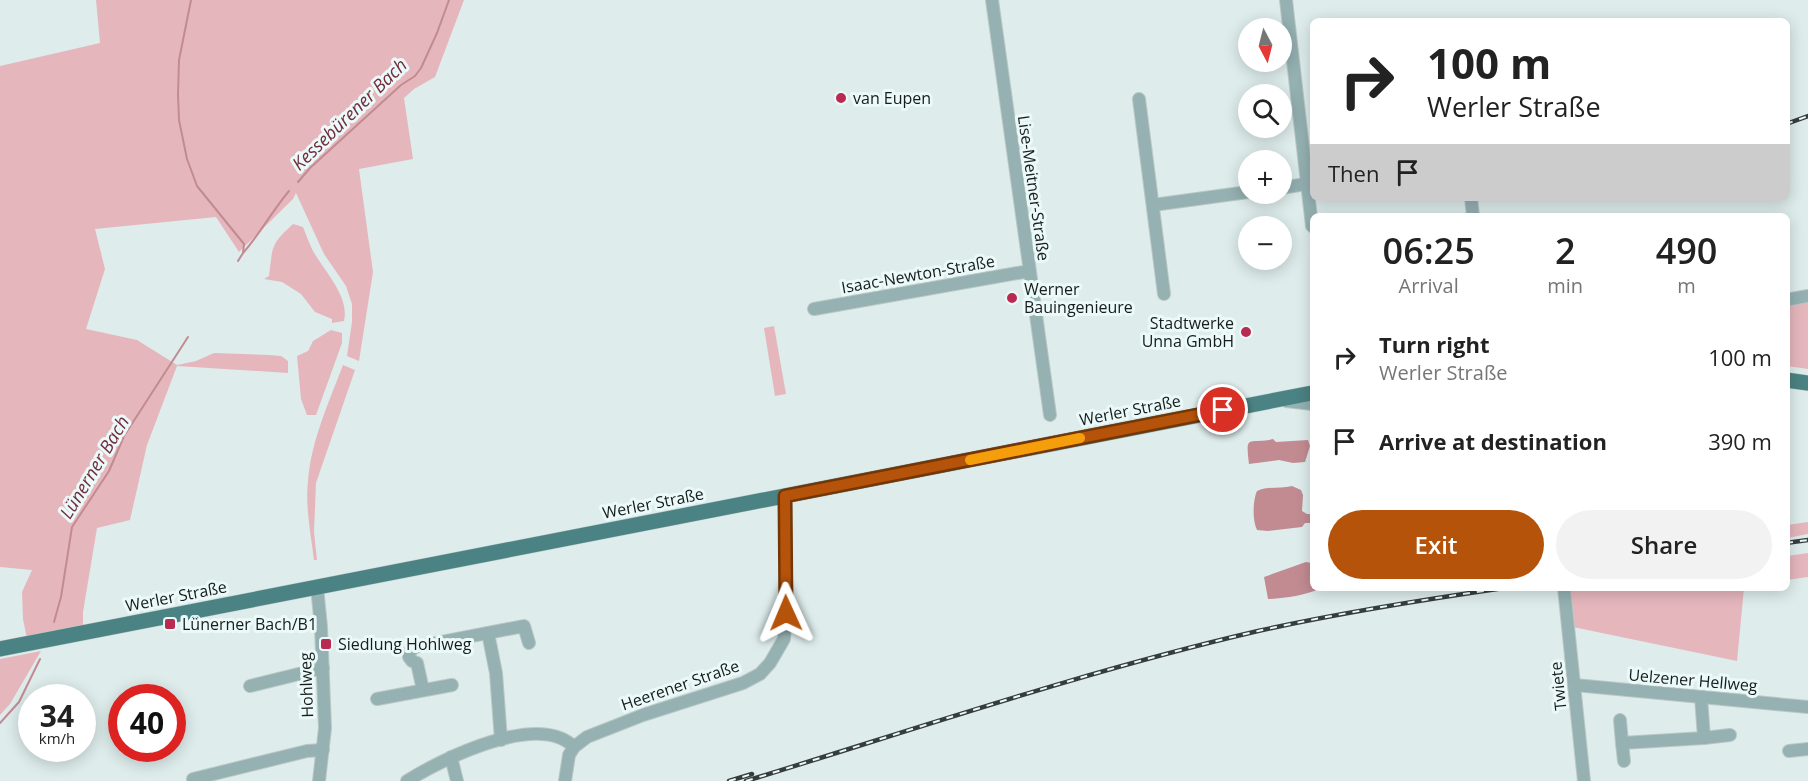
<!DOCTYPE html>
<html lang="en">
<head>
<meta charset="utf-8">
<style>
	body { margin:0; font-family:"Open Sans",sans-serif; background:#f2f2f2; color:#222; height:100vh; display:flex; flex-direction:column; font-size:22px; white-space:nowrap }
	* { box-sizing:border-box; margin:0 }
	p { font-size:20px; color:#767676 }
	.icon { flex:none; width:33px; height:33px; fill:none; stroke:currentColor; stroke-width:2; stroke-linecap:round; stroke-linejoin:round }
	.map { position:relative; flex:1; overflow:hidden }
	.drawer { position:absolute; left:1310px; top:213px; width:480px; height:378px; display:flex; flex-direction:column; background:#fff; border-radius:9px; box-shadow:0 3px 15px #0003 }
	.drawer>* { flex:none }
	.banner { position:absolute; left:1310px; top:18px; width:480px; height:183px; border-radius:9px; box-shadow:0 3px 15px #0003; background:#fff; color:#222; overflow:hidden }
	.needle { width:39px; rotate:173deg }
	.buttons { position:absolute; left:1238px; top:18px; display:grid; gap:12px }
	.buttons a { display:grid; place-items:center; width:54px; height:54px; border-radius:50%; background:#fff; box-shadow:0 3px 15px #0003; font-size:30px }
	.speed { position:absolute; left:18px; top:684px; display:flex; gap:12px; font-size:30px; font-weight:700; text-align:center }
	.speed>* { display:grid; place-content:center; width:78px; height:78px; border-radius:50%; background:#fff; box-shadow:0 3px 15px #0003; line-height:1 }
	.speed small { font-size:15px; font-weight:400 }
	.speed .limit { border:9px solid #d22; background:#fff; color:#111 }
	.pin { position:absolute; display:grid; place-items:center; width:51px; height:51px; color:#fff; margin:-26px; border:3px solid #fff; border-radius:50%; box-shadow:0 2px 6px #0007 }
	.me { position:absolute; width:66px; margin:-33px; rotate:359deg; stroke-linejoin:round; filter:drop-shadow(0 0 4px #0008) }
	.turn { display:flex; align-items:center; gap:21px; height:126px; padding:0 18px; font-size:27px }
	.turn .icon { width:78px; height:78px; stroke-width:2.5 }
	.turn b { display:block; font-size:42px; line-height:51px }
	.then { display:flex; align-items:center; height:57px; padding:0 18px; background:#0003; gap:12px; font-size:22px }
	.eta { display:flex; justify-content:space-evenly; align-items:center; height:102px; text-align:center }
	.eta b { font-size:36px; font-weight:600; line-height:42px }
	.action { display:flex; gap:12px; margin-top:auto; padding:12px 18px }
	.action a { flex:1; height:69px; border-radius:36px; background:#b45309; color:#fff; font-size:24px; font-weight:600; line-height:69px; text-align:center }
	.action a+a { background:#f2f2f2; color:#222 }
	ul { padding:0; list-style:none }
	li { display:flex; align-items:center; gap:18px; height:84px; padding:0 18px }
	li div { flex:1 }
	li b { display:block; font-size:22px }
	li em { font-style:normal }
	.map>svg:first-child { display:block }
	.green { fill:#e5b7bd }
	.water { fill:#c28b92 }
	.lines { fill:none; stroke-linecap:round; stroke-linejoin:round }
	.stream { stroke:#c28b92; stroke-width:2 }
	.minor-casing { stroke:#bac7c7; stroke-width:14 }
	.major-casing { stroke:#bac7c7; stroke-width:16 }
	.minor { stroke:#95b1b2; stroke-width:12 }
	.major { stroke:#4b8283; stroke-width:15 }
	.rail-casing { stroke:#363d3d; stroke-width:4.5 }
	.rail { stroke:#ebf9f9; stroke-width:2; stroke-dasharray:7; stroke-linecap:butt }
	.route-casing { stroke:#753606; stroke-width:15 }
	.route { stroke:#b45309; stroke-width:10 }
	.slow { stroke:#f59e0b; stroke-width:10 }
	.poi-dot { fill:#b92952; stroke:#ebf9f9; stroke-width:2 }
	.labels { text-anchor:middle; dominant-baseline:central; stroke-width:6; stroke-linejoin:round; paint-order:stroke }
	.poi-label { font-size:16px; fill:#171c1c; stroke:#ebf9f9; text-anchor:start }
	.street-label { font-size:16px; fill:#171c1c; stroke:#ebf9f9 }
	.water-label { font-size:18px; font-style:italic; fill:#722c3b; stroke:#ebf9f9 }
</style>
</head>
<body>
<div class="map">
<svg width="1808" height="781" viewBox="0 0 1808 781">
	<rect width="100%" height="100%" fill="#deecec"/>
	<!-- green -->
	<g class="green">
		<path d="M96,0h368l-29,77 -21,12 -10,9 9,61 -54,10 14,103 -14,89 -12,-5 5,-34v-18l-6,-18 -22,-32 -28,-61 -3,6 -54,53 -23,-35 -121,12 10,40 -19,60 51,11 40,25 19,-4 18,-8 55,2 12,1 7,5v12l-111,-7 -30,79 -17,75 -33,8 -14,84v21l-55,11 -5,-25 -1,-27 10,-22 -32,-3v-501l100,-23z"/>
		<path d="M293,224l10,3c3,8 6,15 9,22 11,21 38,47 32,72l-12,2v-4l-17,-7 -14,-18 -19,-12 -18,-3 5,-3c4,-30 1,-31 24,-52z"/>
		<path d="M1808,301v68l-21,-3 -1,-61z"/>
		<path d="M774,326l12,68 -11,2 -11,-68z"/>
		<path d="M331,330l11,3v10l-26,72h-9l-6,-16 -4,-43 11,-5 5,-10z"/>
		<path d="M343,365l12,5 -39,113 -2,49 3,28h-3c-3,-25 -9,-53 -6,-79 3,-40 21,-79 35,-116z"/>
		<path d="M1808,522v12l-21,4v-13z"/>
		<path d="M1808,553v24l-21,3v-24z"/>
		<path d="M1564,588h180l-7,73 -169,-35z"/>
		<path d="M41,651l-31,53 -10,11v-56z"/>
	</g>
	<!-- water -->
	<g class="water">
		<path d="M1273,439l3,3 32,-2 2,6 -5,16 -12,1 -14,-3 -30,4c-4,-32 0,-19 24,-25z"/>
		<path d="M1292,486l9,4 2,5 -1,16 5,3h5v9h-7l-3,4 -34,4 -11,-1c-5,-10 -4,-30 0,-39 11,-5 23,-2 35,-5z"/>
		<path d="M1306,562l6,1v25h9c-17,8 -35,10 -53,11l-4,-22z"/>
	</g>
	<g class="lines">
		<!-- stream -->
		<g class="stream">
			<path d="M191,0l-12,60 -1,34 1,26 8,39 10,27 47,58 -1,9 -5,8"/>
			<path d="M298,182l12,-14 91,-83 14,-9 6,-8 16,-35 12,-33"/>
			<path d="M243,253c17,-19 29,-42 46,-62"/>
			<path d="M54,622l7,-25 11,-70 37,-56 15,-35 64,-99"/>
			<path d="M0,723l19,-21 21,-43"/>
		</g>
		<defs>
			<g id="minor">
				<path d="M992,0l58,415"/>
				<path d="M1286,0l26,226"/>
				<path d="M1139,99l25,195"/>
				<path d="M1281,188l31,-5"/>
				<path d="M1471,198l2,18"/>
				<path d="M1153,205l95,-13"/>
				<path d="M1786,300l22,-4"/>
				<path d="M814,309l215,-38"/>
				<path d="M1286,401l26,3"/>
				<path d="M317,587l4,40 4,101 -6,53"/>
				<path d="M1564,588l20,193"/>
				<path d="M488,633l8,40 5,67"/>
				<path d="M1575,685l233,22"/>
				<path d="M250,686l73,-18"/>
				<path d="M423,690l-6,-27 -5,-2 -3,-4 1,-6 5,-4 109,-21 5,17"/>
				<path d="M377,699l75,-14"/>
				<path d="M1620,720l2,23 82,-5 -3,-41"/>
				<path d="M1704,738l26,-3"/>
				<path d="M1622,743l2,18"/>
				<path d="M1789,751l19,-2"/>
				<path d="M451,757l6,24"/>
				<path d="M193,779l114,-28 16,-1"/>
				<path d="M407,781c35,-22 131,-70 167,-34"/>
				<path d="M565,781l4,-26 5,-8 13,-10 56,-22 100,-32 17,-9 10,-11 14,-24 2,-26 -1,-117"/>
			</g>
			<g id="major">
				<path d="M1786,380l22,3"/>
				<path d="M0,649l1312,-256"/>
			</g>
		</defs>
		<!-- minor casing -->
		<use href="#minor" class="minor-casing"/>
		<!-- major casing -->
		<use href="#major" class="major-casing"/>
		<!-- minor -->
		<use href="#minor" class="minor"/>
		<!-- major -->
		<use href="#major" class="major"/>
		<defs>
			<g id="rail">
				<path d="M1786,124l22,-8"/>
				<path d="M1786,543l22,-3"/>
				<path d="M729,781l23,-7"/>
				<path d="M746,781c170,-52 339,-110 512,-150 81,-18 163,-31 246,-43"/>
			</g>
		</defs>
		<!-- rail casing -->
		<use href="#rail" class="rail-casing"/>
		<!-- rail -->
		<use href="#rail" class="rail"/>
	</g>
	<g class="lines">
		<defs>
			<path id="route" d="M786,613l-1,-117 438,-86"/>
		</defs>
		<!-- route casing -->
		<use href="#route" class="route-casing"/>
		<!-- route -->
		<use href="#route" class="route"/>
		<!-- slow -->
		<path class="slow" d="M970,460l110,-22"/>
	</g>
	<!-- markers -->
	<g class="poi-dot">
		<circle cx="841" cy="98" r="6"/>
		<circle cx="1012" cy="298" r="6"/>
		<circle cx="1246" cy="332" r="6"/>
		<rect x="164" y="618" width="12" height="12" rx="3"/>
		<rect x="320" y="638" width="12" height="12" rx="3"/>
	</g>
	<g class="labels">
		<!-- poi labels -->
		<g class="poi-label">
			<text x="853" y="98">van Eupen</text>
			<text x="1024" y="289">Werner<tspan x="1024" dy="18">Bauingenieure</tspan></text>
			<text x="1234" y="323" text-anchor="end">Stadtwerke<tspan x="1234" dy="18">Unna GmbH</tspan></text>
			<text x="182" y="624">Lünerner Bach/B1</text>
			<text x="338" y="644">Siedlung Hohlweg</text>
		</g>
		<!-- street labels -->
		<g class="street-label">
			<text transform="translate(1034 188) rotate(82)">Lise-Meitner-Straße</text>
			<text transform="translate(918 274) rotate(-10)">Isaac-Newton-Straße</text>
			<text transform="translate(1130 410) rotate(-11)">Werler Straße</text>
			<text transform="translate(653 503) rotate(-11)">Werler Straße</text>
			<text transform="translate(176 596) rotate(-11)">Werler Straße</text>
			<text transform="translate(1693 680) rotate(5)">Uelzener Hellweg</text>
			<text transform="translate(306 685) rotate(-92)">Hohlweg</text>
			<text transform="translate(680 685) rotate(-19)">Heerener Straße</text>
			<text transform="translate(1558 686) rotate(-96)">Twiete</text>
		</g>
		<!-- water labels -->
		<g class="water-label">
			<text transform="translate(349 114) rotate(-44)">Kessebürener Bach</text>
			<text transform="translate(94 467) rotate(-59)">Lünerner Bach</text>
		</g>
	</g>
</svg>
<div class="buttons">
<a><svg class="needle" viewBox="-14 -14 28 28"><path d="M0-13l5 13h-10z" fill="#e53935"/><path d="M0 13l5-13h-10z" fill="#767676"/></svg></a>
<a><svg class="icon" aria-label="search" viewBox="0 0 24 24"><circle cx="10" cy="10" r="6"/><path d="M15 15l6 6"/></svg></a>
<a>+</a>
<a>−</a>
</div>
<div class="speed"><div>34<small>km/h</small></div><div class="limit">40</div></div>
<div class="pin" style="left:1223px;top:410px;background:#d93025"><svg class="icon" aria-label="arrive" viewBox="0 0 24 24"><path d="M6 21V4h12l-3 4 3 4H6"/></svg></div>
<svg class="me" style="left:786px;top:613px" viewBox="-20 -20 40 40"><path d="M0-17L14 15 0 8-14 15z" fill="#b45309" stroke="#fff" stroke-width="4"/></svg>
<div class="banner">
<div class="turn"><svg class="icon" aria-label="right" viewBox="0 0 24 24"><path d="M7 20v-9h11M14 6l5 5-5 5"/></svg><div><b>100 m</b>Werler Straße</div></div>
<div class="then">Then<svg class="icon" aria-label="arrive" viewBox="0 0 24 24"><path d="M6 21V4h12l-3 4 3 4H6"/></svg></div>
</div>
<section class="drawer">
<div class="eta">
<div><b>06:25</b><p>Arrival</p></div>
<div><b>2</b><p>min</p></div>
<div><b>490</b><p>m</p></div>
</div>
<ul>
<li><svg class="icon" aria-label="right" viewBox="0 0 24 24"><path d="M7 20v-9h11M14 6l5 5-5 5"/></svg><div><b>Turn right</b><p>Werler Straße</p></div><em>100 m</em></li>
<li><svg class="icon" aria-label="arrive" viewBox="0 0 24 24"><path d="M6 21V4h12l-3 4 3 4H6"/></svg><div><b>Arrive at destination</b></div><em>390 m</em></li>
</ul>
<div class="action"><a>Exit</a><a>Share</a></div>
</section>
</div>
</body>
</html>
